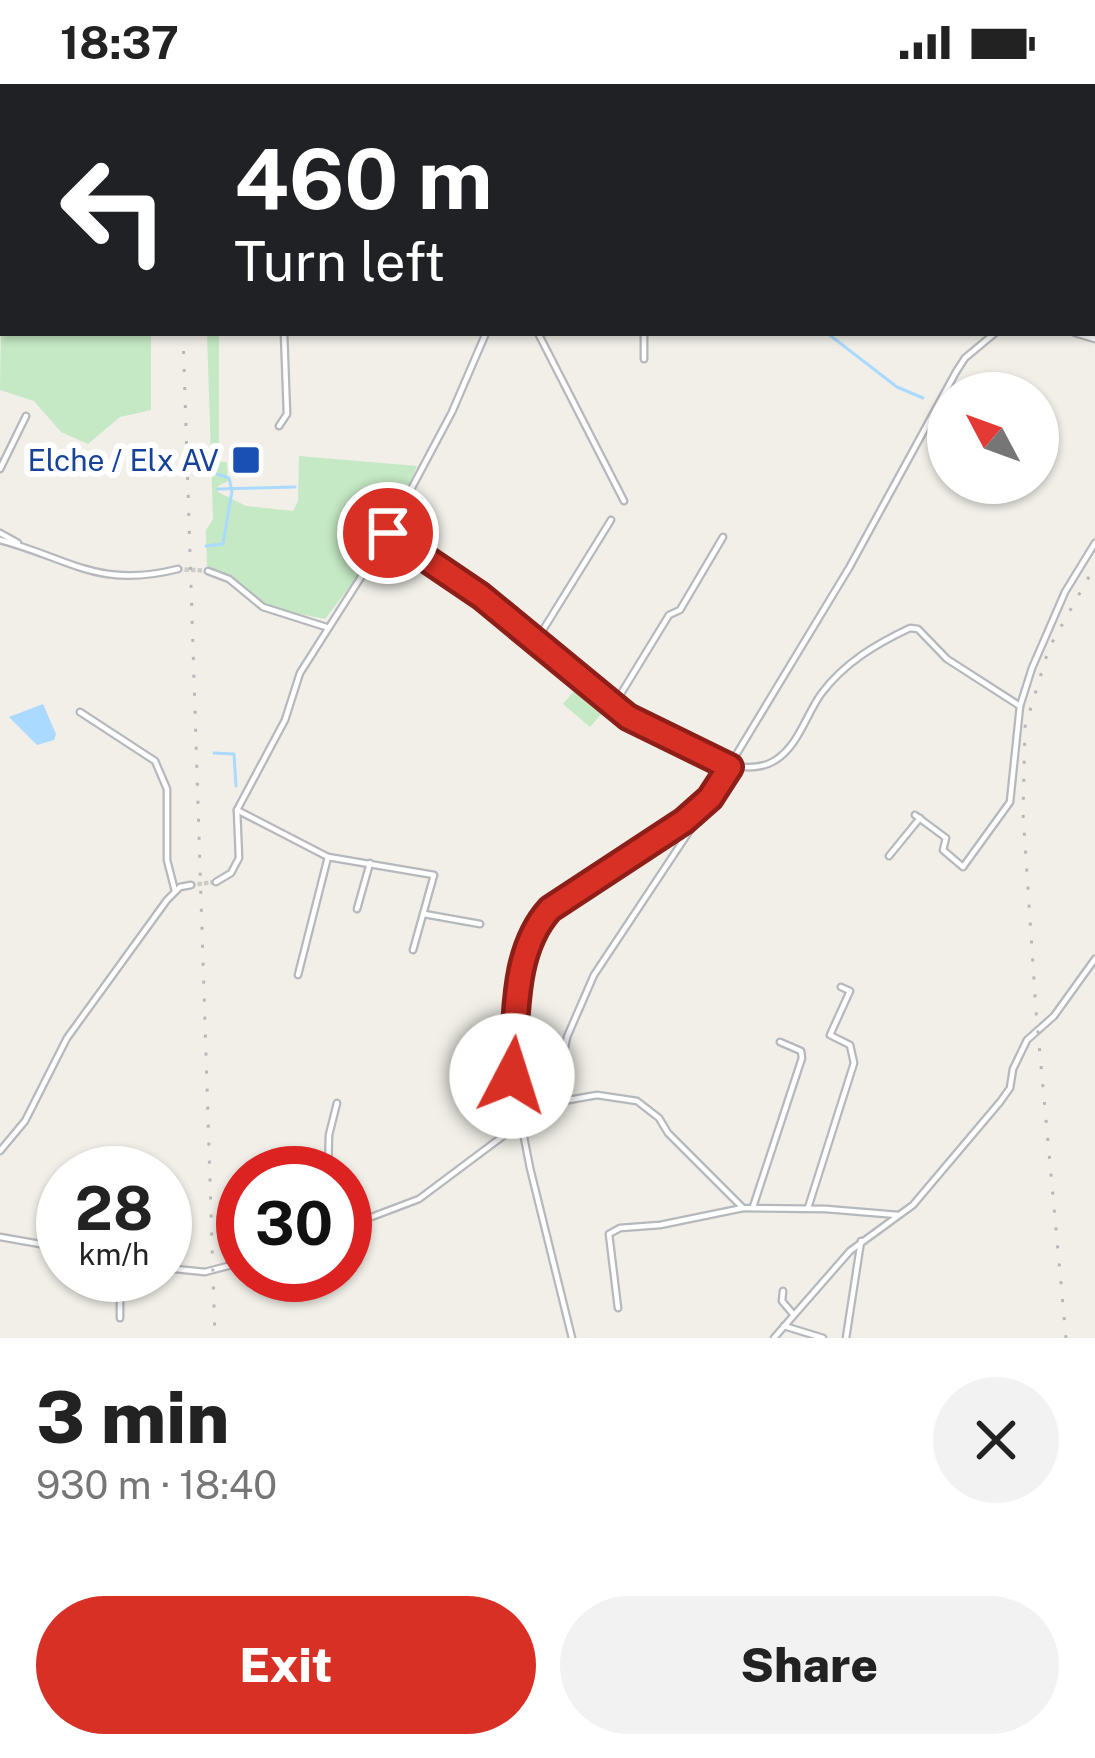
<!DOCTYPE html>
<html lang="en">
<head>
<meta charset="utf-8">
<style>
	body { margin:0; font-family:"Public Sans",sans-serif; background:#f2f2f2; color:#222; height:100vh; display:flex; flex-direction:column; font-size:45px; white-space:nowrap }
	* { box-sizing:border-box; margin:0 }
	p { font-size:39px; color:#767676 }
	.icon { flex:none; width:66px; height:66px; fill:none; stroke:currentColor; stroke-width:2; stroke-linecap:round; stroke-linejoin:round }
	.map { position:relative; height:1254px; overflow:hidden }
	.drawer { display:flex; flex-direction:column; background:#fff; flex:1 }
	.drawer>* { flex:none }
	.top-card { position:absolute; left:0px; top:0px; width:1095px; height:252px; box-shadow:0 3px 9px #0004; background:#202124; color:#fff; overflow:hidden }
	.needle { width:78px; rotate:311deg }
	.tools { position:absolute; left:927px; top:288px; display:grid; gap:24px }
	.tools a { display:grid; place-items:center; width:132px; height:132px; border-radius:50%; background:#fff; box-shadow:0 3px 9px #0004; font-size:60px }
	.speed { position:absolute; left:36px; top:1062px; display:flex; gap:24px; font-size:60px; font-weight:700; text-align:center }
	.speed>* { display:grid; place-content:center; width:156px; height:156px; border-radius:50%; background:#fff; box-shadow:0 3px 9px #0004; line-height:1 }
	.speed small { font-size:30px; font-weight:400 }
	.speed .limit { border:18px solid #d22; background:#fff; color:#111 }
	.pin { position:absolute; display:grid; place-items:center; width:102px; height:102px; color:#fff; margin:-51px; border:6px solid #fff; border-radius:50%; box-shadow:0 3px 12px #0007 }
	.me { position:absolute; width:132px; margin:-66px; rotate:5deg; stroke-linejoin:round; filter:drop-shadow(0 0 9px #0008) }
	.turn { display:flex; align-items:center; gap:42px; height:252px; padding:0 36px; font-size:54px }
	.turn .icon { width:156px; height:156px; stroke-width:2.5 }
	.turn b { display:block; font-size:84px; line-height:102px }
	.round { display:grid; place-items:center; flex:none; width:126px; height:126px; border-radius:63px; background:#f2f2f2 }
	.summary { display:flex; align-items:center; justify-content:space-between; height:204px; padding:0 36px }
	h1 { font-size:72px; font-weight:800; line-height:90px }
	.action { display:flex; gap:24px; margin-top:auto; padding:24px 36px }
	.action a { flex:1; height:138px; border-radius:72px; background:#d93025; color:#fff; font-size:48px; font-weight:800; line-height:138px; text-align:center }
	.action a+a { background:#f2f2f2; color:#222 }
	.status { display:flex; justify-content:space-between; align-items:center; height:84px; padding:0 60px; background:#fff; direction:ltr }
	.status svg { height:33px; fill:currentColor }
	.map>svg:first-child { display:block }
	.green { fill:#c5e8c5 }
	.water { fill:#aadaff }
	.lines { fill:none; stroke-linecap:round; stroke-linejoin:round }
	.stream { stroke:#aadaff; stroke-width:3 }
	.minor-tunnel { stroke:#ccccc8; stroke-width:4.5; stroke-dasharray:4.5 2; stroke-linecap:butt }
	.minor-casing { stroke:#b5b8bc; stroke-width:9 }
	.tertiary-casing { stroke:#b5b8bc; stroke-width:10 }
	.secondary-casing { stroke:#b6babf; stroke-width:12 }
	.minor { stroke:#fff; stroke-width:4.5 }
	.tertiary { stroke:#fff; stroke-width:6 }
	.secondary { stroke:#fff; stroke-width:8 }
	.rail { stroke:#b6b7b8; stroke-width:3; stroke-dasharray:3 15; stroke-linecap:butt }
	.route-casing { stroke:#8d1f18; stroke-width:30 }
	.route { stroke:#d93025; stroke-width:21 }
	.transit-dot { fill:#1a4fb4; stroke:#fff; stroke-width:4.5 }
	.labels { text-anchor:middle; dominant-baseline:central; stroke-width:12; stroke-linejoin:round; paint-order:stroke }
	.transit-label { font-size:30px; fill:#164399; stroke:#fff; text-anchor:end }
</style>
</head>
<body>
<div class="status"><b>18:37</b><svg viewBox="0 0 49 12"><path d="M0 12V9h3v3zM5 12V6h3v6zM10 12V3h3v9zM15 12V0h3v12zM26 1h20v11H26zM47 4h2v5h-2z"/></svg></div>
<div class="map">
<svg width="1095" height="1254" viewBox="0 0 1095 1254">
	<rect width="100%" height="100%" fill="#f1efe8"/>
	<!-- green -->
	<g class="green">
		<path d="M3,117v132h148v77l-31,7 -32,27 -27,-12 -27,-31 -34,-11z"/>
		<path d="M207,249h12v122l2,7h6l1,19 -10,5v6l28,14 47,5 5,-10 1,-45 118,10 -35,78 -57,75 -62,-12 -18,-20 -38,-21 -1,-36 7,-11z"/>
		<path d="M575,606l27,23 -12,14 -27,-23z"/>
	</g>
	<!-- water -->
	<path class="water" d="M43,620l13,30 -2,6 -17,5 -28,-28z"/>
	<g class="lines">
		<!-- stream -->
		<g class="stream">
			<path d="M1010,0l1,3"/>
			<path d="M1092,117l3,3"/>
			<path d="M827,249l70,54 26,11"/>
			<path d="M218,405l77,-2"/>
			<path d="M206,462l17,-2 9,-53 -3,-13 -18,-6"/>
			<path d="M214,669l20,1 2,32"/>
		</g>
		<!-- minor-tunnel -->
		<g class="minor-tunnel">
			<path d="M178,485l30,2"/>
			<path d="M191,801l24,-3"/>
		</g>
		<defs>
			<g id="minor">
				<path d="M870,0v3"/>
				<path d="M911,0l5,3"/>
				<path d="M16,3l1,-3"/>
				<path d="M400,3v-3"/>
				<path d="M706,3l2,-3"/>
				<path d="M758,3l4,-3"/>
				<path d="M0,90l3,-15"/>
				<path d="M538,249l86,168"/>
				<path d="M644,249v26"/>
				<path d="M1075,249l20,6"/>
				<path d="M279,342l8,-12 -3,-81"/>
				<path d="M0,385l26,-53"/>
				<path d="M0,449l18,10"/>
				<path d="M388,449c29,23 63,40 92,62 53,41 227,206 294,166 24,-14 32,-46 47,-67 23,-31 55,-50 89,-66l8,1 29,30 73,47"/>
				<path d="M0,456c71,19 98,49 178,29"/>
				<path d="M208,487l21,8 34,28 63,20"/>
				<path d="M538,554l73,-118"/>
				<path d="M614,621l55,-90 11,-5 43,-73"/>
				<path d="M80,628l75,49 12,28v71l8,31"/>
				<path d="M237,726l91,47 106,18 -21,75"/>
				<path d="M915,731l31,23 -3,12 20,17 47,-65 10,-96 12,-38 33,-76 30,-49"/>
				<path d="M889,772l31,-38"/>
				<path d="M216,798l15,-9 8,-15 -2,-48 48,-90 15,-47 82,-129 70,-132 34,-79"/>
				<path d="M357,825l13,-46"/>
				<path d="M424,830l56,10"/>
				<path d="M298,891l30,-118"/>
				<path d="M554,1017l13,-64 27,-62 112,-169"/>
				<path d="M0,1067l25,-30 42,-83 100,-138 13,-13 11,-2"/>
				<path d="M328,1089l1,-38 8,-32"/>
				<path d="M753,1123l49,-149 -1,-7 -21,-9"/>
				<path d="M808,1124l46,-145 -4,-18 -20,-10 20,-44 -9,-4"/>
				<path d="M345,1143l74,-28 127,-95 51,-9 40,6 22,17 9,15 75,75 83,1 72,6"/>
				<path d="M0,1153l63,11"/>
				<path d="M165,1184l40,4 38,-10"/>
				<path d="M120,1191v43"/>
				<path d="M783,1207l-1,10 11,13"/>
				<path d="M618,1224l-9,-74 11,-6 40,-3 83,-17"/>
				<path d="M784,1242l39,12"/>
				<path d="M572,1254l-42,-170 -18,-92 15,-134 23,-33 134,-88 26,-23 139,-230 107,-196 9,-14 30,-25"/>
				<path d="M774,1254l76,-87 63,-46 87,-103 10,-14 3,-19 14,-29 27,-24 41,-57"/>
				<path d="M846,1254l15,-97"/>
			</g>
			<path id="tertiary" d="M228,0l2,3"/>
			<path id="secondary" d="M0,33l3,1"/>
		</defs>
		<!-- minor casing -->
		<use href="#minor" class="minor-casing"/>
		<!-- tertiary casing -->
		<use href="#tertiary" class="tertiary-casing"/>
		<!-- secondary casing -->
		<use href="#secondary" class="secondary-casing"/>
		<!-- minor -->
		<use href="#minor" class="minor"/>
		<!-- tertiary -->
		<use href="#tertiary" class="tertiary"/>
		<!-- secondary -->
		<use href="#secondary" class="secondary"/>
		<!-- rail -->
		<g class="rail">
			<path d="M179,0v3"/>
			<path d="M183,249l32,1005"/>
			<path d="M1066,1254l-30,-327 -13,-198 2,-86 24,-79 46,-82"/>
		</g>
	</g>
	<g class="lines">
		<defs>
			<path id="route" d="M388,449l93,63 147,121 102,50 -20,31 -26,23 -134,88c-39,43 -33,112 -38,167"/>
		</defs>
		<!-- route casing -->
		<use href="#route" class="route-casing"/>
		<!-- route -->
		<use href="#route" class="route"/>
	</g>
	<!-- markers -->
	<rect class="transit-dot" x="231" y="361" width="30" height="30" rx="6"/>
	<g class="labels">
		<!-- transit labels -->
		<g class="transit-label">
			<text x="219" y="376">Elche / Elx AV</text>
		</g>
	</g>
</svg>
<div class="tools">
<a><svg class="needle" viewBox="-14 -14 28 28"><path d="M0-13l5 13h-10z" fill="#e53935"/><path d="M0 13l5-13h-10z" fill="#767676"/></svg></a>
</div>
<div class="speed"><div>28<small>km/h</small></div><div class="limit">30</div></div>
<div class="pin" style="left:388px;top:449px;background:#d93025"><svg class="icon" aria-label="arrive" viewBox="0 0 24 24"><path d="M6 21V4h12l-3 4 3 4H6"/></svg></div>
<svg class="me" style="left:512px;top:992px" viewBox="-20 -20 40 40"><circle r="19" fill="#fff"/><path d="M0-13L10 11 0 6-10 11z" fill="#d93025"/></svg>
<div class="top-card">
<div class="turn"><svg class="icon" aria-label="left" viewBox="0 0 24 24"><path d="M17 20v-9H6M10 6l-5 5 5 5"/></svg><div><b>460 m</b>Turn left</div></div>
</div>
</div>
<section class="drawer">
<div class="summary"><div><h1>3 min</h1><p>930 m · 18:40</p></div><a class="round"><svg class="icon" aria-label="close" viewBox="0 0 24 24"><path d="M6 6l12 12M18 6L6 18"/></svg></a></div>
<div class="action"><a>Exit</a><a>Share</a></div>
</section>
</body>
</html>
